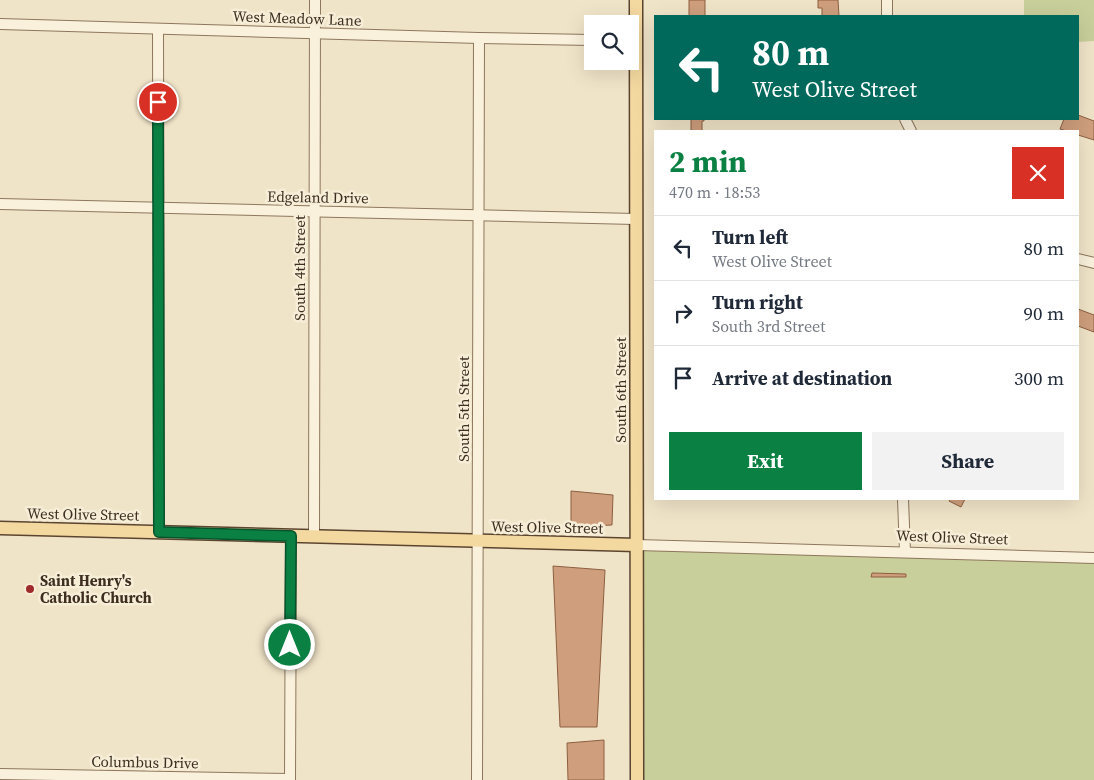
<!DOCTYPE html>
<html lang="en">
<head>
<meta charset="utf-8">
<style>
	body { margin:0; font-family:"Source Serif 4",serif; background:#f2f2f3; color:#1f2937; height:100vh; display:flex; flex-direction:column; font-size:19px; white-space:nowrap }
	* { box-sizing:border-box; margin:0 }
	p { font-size:16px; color:#747a83 }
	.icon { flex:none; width:28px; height:28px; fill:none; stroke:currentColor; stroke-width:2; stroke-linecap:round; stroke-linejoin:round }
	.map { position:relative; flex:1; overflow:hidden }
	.drawer { position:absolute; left:654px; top:130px; width:425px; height:370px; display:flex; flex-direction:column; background:#fff; border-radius:0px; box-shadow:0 5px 20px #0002 }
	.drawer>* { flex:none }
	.banner { position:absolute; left:654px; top:15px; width:425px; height:105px; border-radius:0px; box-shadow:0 5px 20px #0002; background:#00695c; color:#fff; overflow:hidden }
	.fabs { position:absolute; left:584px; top:15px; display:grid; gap:10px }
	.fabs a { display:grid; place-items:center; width:55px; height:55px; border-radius:0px; background:#fff; box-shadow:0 5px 20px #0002; font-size:25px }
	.pin { position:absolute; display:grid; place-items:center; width:42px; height:42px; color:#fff; margin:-21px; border:2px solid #fff; border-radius:50%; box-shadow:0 1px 5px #0007 }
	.me { position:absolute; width:55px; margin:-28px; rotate:0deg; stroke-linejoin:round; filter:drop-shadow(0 0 4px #0008) }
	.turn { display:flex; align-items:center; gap:18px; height:105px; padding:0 15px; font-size:22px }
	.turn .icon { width:65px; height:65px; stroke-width:2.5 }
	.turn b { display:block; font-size:35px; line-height:42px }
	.round { display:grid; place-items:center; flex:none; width:52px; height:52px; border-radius:0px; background:#f2f2f3 }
	.overview { display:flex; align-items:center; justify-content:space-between; height:85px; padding:0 15px }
	h1 { font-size:30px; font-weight:700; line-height:38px; color:#0b8043 }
	.action { display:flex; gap:10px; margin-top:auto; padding:10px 15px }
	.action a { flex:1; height:58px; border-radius:0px; background:#0b8043; color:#fff; font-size:20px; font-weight:700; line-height:58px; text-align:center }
	.action a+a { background:#f2f2f3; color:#1f2937 }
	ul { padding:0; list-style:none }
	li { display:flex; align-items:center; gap:15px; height:65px; padding:0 15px; border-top:1px solid #e0e1e3 }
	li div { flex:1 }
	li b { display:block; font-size:19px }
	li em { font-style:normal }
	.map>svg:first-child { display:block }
	.green { fill:#c9cf9b }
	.building { fill:#cf9f7d; stroke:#8d5f41 }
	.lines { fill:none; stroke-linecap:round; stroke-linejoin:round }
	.minor-casing { stroke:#8d765c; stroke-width:12 }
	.major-casing { stroke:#5b4430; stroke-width:15 }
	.minor { stroke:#faf1dc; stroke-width:10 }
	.major { stroke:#f3d9a0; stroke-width:12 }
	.route-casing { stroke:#07532c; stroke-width:12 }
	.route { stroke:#0b8043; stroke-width:9 }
	.poi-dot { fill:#9e2a2b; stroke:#f7eed8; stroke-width:2 }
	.labels { text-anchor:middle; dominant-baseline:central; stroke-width:5; stroke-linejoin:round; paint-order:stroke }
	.street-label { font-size:15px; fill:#3d2e20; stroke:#f7eed8 }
	.poi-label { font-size:15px; font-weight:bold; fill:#3d2e20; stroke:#f7eed8; text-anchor:start }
</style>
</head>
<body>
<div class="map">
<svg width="1094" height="780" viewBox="0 0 1094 780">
	<rect width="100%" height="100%" fill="#f0e4c8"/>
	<!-- green -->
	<g class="green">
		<path d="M1024,0h70v41l-16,1v-26h-54z"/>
		<path d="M637,545l457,13v222h-452z"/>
	</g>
	<!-- building -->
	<g class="building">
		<rect x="689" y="0" width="16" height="16"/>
		<path d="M818,0h20l1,16h-17v-8h-4z"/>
		<path d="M1078,115l16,6v19l-16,-5v-4h-11l-7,-2 4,-10h14z"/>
		<path d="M691,119h13v2h-2v10h-11z"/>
		<path d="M1078,309l16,6v17l-16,-6z"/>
		<path d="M571,491l42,4 -1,30 -41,2z"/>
		<path d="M950,499h15l-4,8 -12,-6z"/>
		<path d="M553,566l52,4 -8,157h-37z"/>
		<path d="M872,573l34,1v3h-35z"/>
		<path d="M604,740v40h-36l-1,-37z"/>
	</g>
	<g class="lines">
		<defs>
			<g id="minor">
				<path d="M887,16v-16"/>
				<path d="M0,24l479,14 113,2"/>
				<path d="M158,29l1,503"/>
				<path d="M905,119l6,12"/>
				<path d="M0,204l635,15"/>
				<path d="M1078,259l16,4"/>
				<path d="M903,499l2,53"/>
				<path d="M314,537l1,-537"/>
				<path d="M637,545l457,13"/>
				<path d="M0,774l290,5"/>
				<path d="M290,780l1,-244"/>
				<path d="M477,780l2,-742"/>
			</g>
			<g id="major">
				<path d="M636,0l1,780"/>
				<path d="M0,528l637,17"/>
			</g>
		</defs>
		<!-- minor casing -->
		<use href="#minor" class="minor-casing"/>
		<!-- major casing -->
		<use href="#major" class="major-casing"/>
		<!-- minor -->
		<use href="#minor" class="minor"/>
		<!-- major -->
		<use href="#major" class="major"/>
	</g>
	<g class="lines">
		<defs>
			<path id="route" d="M158,102l1,430 132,4 -1,109"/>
		</defs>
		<!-- route casing -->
		<use href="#route" class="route-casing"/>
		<!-- route -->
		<use href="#route" class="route"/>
	</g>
	<!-- markers -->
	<circle class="poi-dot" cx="30" cy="589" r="5"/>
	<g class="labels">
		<!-- street labels -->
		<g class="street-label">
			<text transform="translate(297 18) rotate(2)">West Meadow Lane</text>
			<text transform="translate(318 197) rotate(1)">Edgeland Drive</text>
			<text transform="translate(299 268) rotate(-90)">South 4th Street</text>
			<text transform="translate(620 390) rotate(-90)">South 6th Street</text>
			<text transform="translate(463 409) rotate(-90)">South 5th Street</text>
			<text transform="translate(83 514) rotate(1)">West Olive Street</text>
			<text transform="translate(547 527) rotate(1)">West Olive Street</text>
			<text transform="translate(952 537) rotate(2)">West Olive Street</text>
			<text transform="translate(145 762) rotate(1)">Columbus Drive</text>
		</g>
		<!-- poi labels -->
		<g class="poi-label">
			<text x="40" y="580">Saint Henry's<tspan x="40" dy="17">Catholic Church</tspan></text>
		</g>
	</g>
</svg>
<div class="fabs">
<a><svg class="icon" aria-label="search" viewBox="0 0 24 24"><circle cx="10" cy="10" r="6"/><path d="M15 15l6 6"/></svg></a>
</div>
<div class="pin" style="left:158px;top:102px;background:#d93025"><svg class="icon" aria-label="arrive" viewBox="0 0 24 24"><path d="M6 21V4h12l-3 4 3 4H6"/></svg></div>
<svg class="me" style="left:290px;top:645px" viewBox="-20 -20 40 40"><circle r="17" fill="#0b8043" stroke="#fff" stroke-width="3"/><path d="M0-11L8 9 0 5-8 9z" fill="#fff"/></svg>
<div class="banner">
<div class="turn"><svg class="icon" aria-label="left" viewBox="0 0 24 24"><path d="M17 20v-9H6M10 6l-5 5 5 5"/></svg><div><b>80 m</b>West Olive Street</div></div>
</div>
<section class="drawer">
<div class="overview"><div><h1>2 min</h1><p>470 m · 18:53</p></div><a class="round" style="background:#d93025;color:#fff"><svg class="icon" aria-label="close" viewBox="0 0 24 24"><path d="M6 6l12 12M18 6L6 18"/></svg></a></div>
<ul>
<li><svg class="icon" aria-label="left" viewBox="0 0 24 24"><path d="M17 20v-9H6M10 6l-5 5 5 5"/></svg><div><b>Turn left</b><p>West Olive Street</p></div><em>80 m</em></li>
<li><svg class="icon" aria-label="right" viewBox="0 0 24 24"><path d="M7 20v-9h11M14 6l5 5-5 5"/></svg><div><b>Turn right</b><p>South 3rd Street</p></div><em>90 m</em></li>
<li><svg class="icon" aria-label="arrive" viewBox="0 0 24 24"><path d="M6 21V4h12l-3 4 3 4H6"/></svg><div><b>Arrive at destination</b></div><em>300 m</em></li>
</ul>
<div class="action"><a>Exit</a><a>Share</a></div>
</section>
</div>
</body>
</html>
